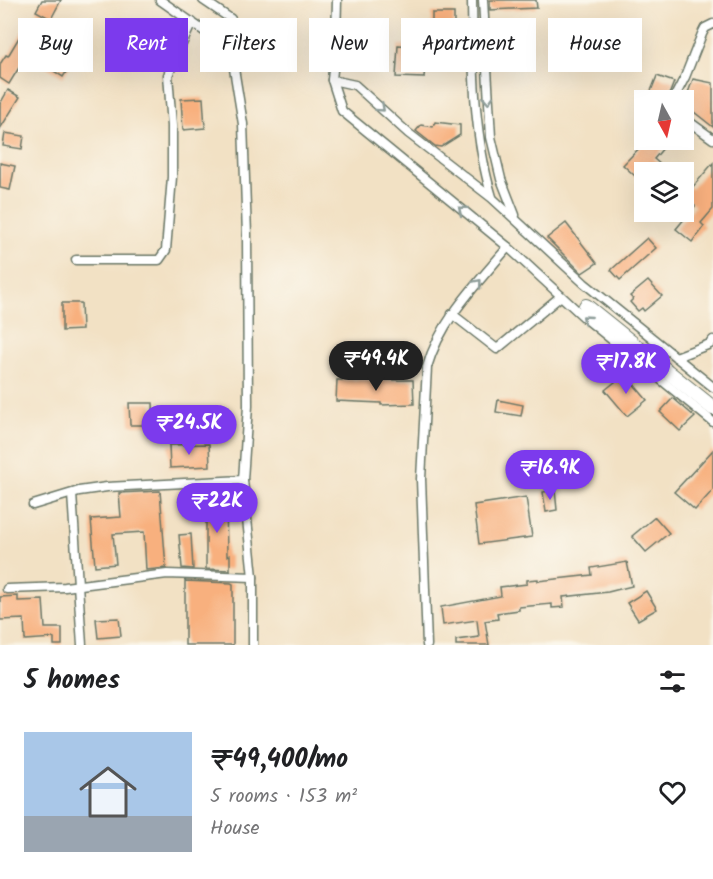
<!DOCTYPE html>
<meta charset="utf-8">
<style>
body{margin:0;font-family:Kalam,sans-serif;background:#f2f2f2;color:#202124;height:100vh;display:flex;flex-direction:column;font-size:22px;white-space:nowrap}
*{box-sizing:border-box;margin:0}
p{font-size:20px;color:#757577}
.icon{flex:none;width:33px;height:33px;fill:none;stroke:currentColor;stroke-width:2;stroke-linecap:round;stroke-linejoin:round}
.map{position:relative;height:645px;overflow:hidden}
.sheet{display:flex;flex-direction:column;background:#fff;flex:1}
.sheet>*{flex:none}
.hud{position:absolute;left:18px;top:18px;width:678px;height:54px;display:flex;gap:12px}
.needle{width:39px;rotate:172deg}
.tools{position:absolute;left:634px;top:90px;display:grid;gap:12px}
.tools a{display:grid;place-items:center;width:60px;height:60px;border-radius:0px;background:#fff;box-shadow:0 6px 24px #0002;font-size:30px}
.price{position:absolute;translate:-50% -51px;padding:0 14px;border-radius:21px;background:#7c3aed;color:#fff;font-size:20px;line-height:39px;filter:drop-shadow(0 2px 3px #0008)}
.price::after{content:'';position:absolute;left:50%;top:36px;width:18px;height:14px;margin-left:-9px;background:inherit;clip-path:polygon(0 0,100% 0,50% 100%)}
.price.current{background:#222;color:#fff}
ul{padding:0;list-style:none}
li{display:flex;align-items:center;gap:18px;height:150px;padding:0 24px}
li span{display:grid;place-items:center;flex:none;width:168px;height:120px;border-radius:0px;color:#555}
li>.icon{margin-inline-start:auto}
span .icon{width:72px;height:72px;fill:#fffc;stroke-width:1}
li b{font-size:26px}
h2{display:flex;justify-content:space-between;align-items:center;height:72px;padding:0 24px;font-size:26px}
.chip{padding:0 21px;border-radius:0px;background:#fff;box-shadow:0 6px 24px #0002;font-size:21px;line-height:54px}
.chip.current{background:#7c3aed;color:#fff}
.map>svg:first-child{display:block}
.building{fill:#f8b07e}
.lines{fill:none;stroke-linecap:round;stroke-linejoin:round}
.minor-casing{stroke:#697666;stroke-width:11}
.primary-casing{stroke:#697666;stroke-width:16}
.minor{stroke:#fff;stroke-width:8}
.primary{stroke:#fff;stroke-width:14}
.oneway{stroke:#8f9e9a}
</style>
<div class="map">
<svg width="713" height="645" viewBox="0 0 713 645">
<rect width="100%" height="100%" fill="#fbf7ec"/>
<filter id="ink" filterUnits="userSpaceOnUse"><feTurbulence type="fractalNoise" baseFrequency=".0167" numOctaves="2"/><feDisplacementMap in="SourceGraphic" scale="12" xChannelSelector="R" yChannelSelector="G"/><feConvolveMatrix kernelMatrix="1 2 1 2 8 2 1 2 1" color-interpolation-filters="sRGB"/></filter>
<filter id="wash" filterUnits="userSpaceOnUse"><feTurbulence type="fractalNoise" baseFrequency=".008" numOctaves="4" result="noise"/><feDisplacementMap in="SourceGraphic" scale="24" xChannelSelector="R" yChannelSelector="G"/><feGaussianBlur stdDeviation="1.35" result="paint"/><feColorMatrix in="noise" values="0 0 0 0 0 0 0 0 0 0 0 0 0 0 0 0 0 1.4 0 .05"/><feComposite in="paint" operator="in"/></filter>
<g filter="url(#wash)">
<rect width="100%" height="100%" fill="#f2e1c4"/>
<g id="blocks">
<g class="building">
<path d="M42,0H61L51,19L36,11Z"/>
<path d="M490,0H536L537,8L490,10Z"/>
<rect x="432" y="13" width="22" height="15"/>
<path d="M27,24L41,32L9,84L0,78V64L6,55L8,56Z"/>
<path d="M69,26L88,38L63,77L43,64Z"/>
<path d="M398,45L426,47L424,78L396,77Z"/>
<path d="M657,76L674,82L667,100H660L649,96Z"/>
<path d="M693,79L713,83V127L684,104Z"/>
<path d="M8,90L20,97L0,129V104Z"/>
<path d="M203,98L205,128L183,130L181,99Z"/>
<path d="M435,122L460,125V135L441,147L435,146L416,131L421,125L433,127Z"/>
<path d="M5,133L24,136L22,149L3,146Z"/>
<path d="M647,140H670L654,159L669,172H638L635,176L623,165Z"/>
<path d="M0,163L15,166L10,190L0,188Z"/>
<path d="M713,163V209L701,223L704,226L692,242L676,229L695,206L684,196V183L691,189Z"/>
<path d="M566,223L597,263L582,273L547,238Z"/>
<path d="M647,238L656,248L620,280L611,270Z"/>
<path d="M648,281L662,296L644,311L642,308L638,311L630,302L633,299L630,296Z"/>
<path d="M62,303H81L82,330L62,331Z"/>
<path d="M625,374L647,400L627,416L605,390Z"/>
<path d="M337,380H413L414,404L381,405V403L336,401Z"/>
<path d="M673,398L695,417L680,431L660,412Z"/>
<path d="M498,400L523,405L521,416L496,412Z"/>
<path d="M129,403H153L154,425H130Z"/>
<path d="M209,444L210,466L170,468L169,445Z"/>
<path d="M713,450V490L695,510L674,492Z"/>
<path d="M555,490L557,510L546,512L543,492Z"/>
<path d="M160,491L166,568L146,570L144,532L113,534L116,564L95,566L91,519L121,517L119,493Z"/>
<path d="M206,497H226L227,556L230,555V570L206,569Z"/>
<path d="M526,497L532,537L479,544L474,505Z"/>
<path d="M655,517L669,533L646,552L632,536Z"/>
<path d="M191,534L193,569L182,568L179,535Z"/>
<path d="M627,562L632,586L608,592L563,597L564,607L552,608V604L519,607V610L497,613L498,619L485,621L489,645H456V640L479,637L477,620L443,625L441,607L501,596L500,587L527,584V580L538,579V581L592,575L591,568Z"/>
<path d="M185,581L231,583L233,584V645H185Z"/>
<path d="M646,591L657,609L638,620L627,603Z"/>
<path d="M18,596V601L43,600L45,628H62V645H54V638L25,640L24,619L0,620V597Z"/>
<path d="M119,618L121,636L98,638L96,619Z"/>
</g>
</g>
</g>
<g filter="url(#ink)">
<use href="#blocks" fill-opacity="0" stroke="#697666" stroke-width="1.5"/>
<g class="lines">
<defs>
<g id="minor">
<path d="M160,0L231,50"/>
<path d="M203,0L231,19V50L243,124L247,235L248,406L243,480L253,577V645"/>
<path d="M337,0L336,40L332,80L342,111L508,247L585,318L713,422"/>
<path d="M472,0C473,65 473,134 492,197"/>
<path d="M483,0L491,137L501,179L515,215"/>
<path d="M332,80L355,85L408,133L492,198L584,283L713,387"/>
<path d="M673,100L685,77L702,34L705,28L713,24"/>
<path d="M684,118L713,139"/>
<path d="M76,260H159L166,250L172,177V126L168,75L192,22"/>
<path d="M452,314L497,349L561,296"/>
<path d="M676,357L710,344L713,340"/>
<path d="M72,494L82,645"/>
<path d="M33,505L79,491L107,487L243,480"/>
<path d="M7,589L65,587L167,574L253,577"/>
<path d="M427,645L421,479L427,367C441,319 477,284 508,247"/>
</g>
<path id="primary" d="M586,306L713,408"/>
</defs>
<use href="#minor" class="minor-casing"/>
<use href="#primary" class="primary-casing"/>
<use href="#minor" class="minor"/>
<use href="#primary" class="primary"/>
</g>
<defs><path id="oneway-chevron" d="M-2-3.5L2.5 0L-2 3.5" fill="none" stroke-width="1.6" stroke-linecap="round" stroke-linejoin="round" transform="scale(1.5)"/></defs>
<g class="oneway">
<use href="#oneway-chevron" transform="translate(488 100) rotate(86)"/>
<use href="#oneway-chevron" transform="translate(381 108) rotate(42)"/>
<use href="#oneway-chevron" transform="translate(462 210) rotate(-141)"/>
<use href="#oneway-chevron" transform="translate(478 283) rotate(-50)"/>
<use href="#oneway-chevron" transform="translate(586 319) rotate(-139)"/>
</g>
</g>
</svg>
<div class="tools">
<a><svg class="needle" viewBox="-14 -14 28 28"><path d="M0-13l5 13h-10z" fill="#e53935"/><path d="M0 13l5-13h-10z" fill="#757577"/></svg></a>
<a><svg class="icon" aria-label="layers" viewBox="0 0 24 24"><path d="M12 4l9 5-9 5-9-5zM3 14l9 5 9-5"/></svg></a>
</div>
<b class="price current" style="left:376px;top:392px">₹49.4K</b>
<b class="price" style="left:626px;top:395px">₹17.8K</b>
<b class="price" style="left:189px;top:456px">₹24.5K</b>
<b class="price" style="left:550px;top:501px">₹16.9K</b>
<b class="price" style="left:217px;top:534px">₹22K</b>
<div class="hud">
<a class="chip">Buy</a>
<a class="chip current">Rent</a>
<a class="chip">Filters</a>
<a class="chip">New</a>
<a class="chip">Apartment</a>
<a class="chip">House</a>
</div>
</div>
<section class="sheet">
<h2>5 homes<svg class="icon" aria-label="filters" viewBox="0 0 24 24"><path d="M4 7h16M4 17h16"/><circle cx="9" cy="7" r="2"/><circle cx="15" cy="17" r="2"/></svg></h2>
<ul>
<li><span style="background:linear-gradient(#a9c7e8 70%,#9aa5b1 0)"><svg class="icon" aria-label="home" viewBox="0 0 24 24"><path d="M3 11l9-7 9 7M6 9v11h12V9"/></svg></span><div><b>₹49,400/mo</b><p>5 rooms · 153 m²</p><p>House</p></div><svg class="icon" aria-label="heart" viewBox="0 0 24 24"><path d="M12 20l-8-8c-3-5 5-10 8-4 3-6 11-1 8 4z"/></svg></li>
</ul>
</section>
